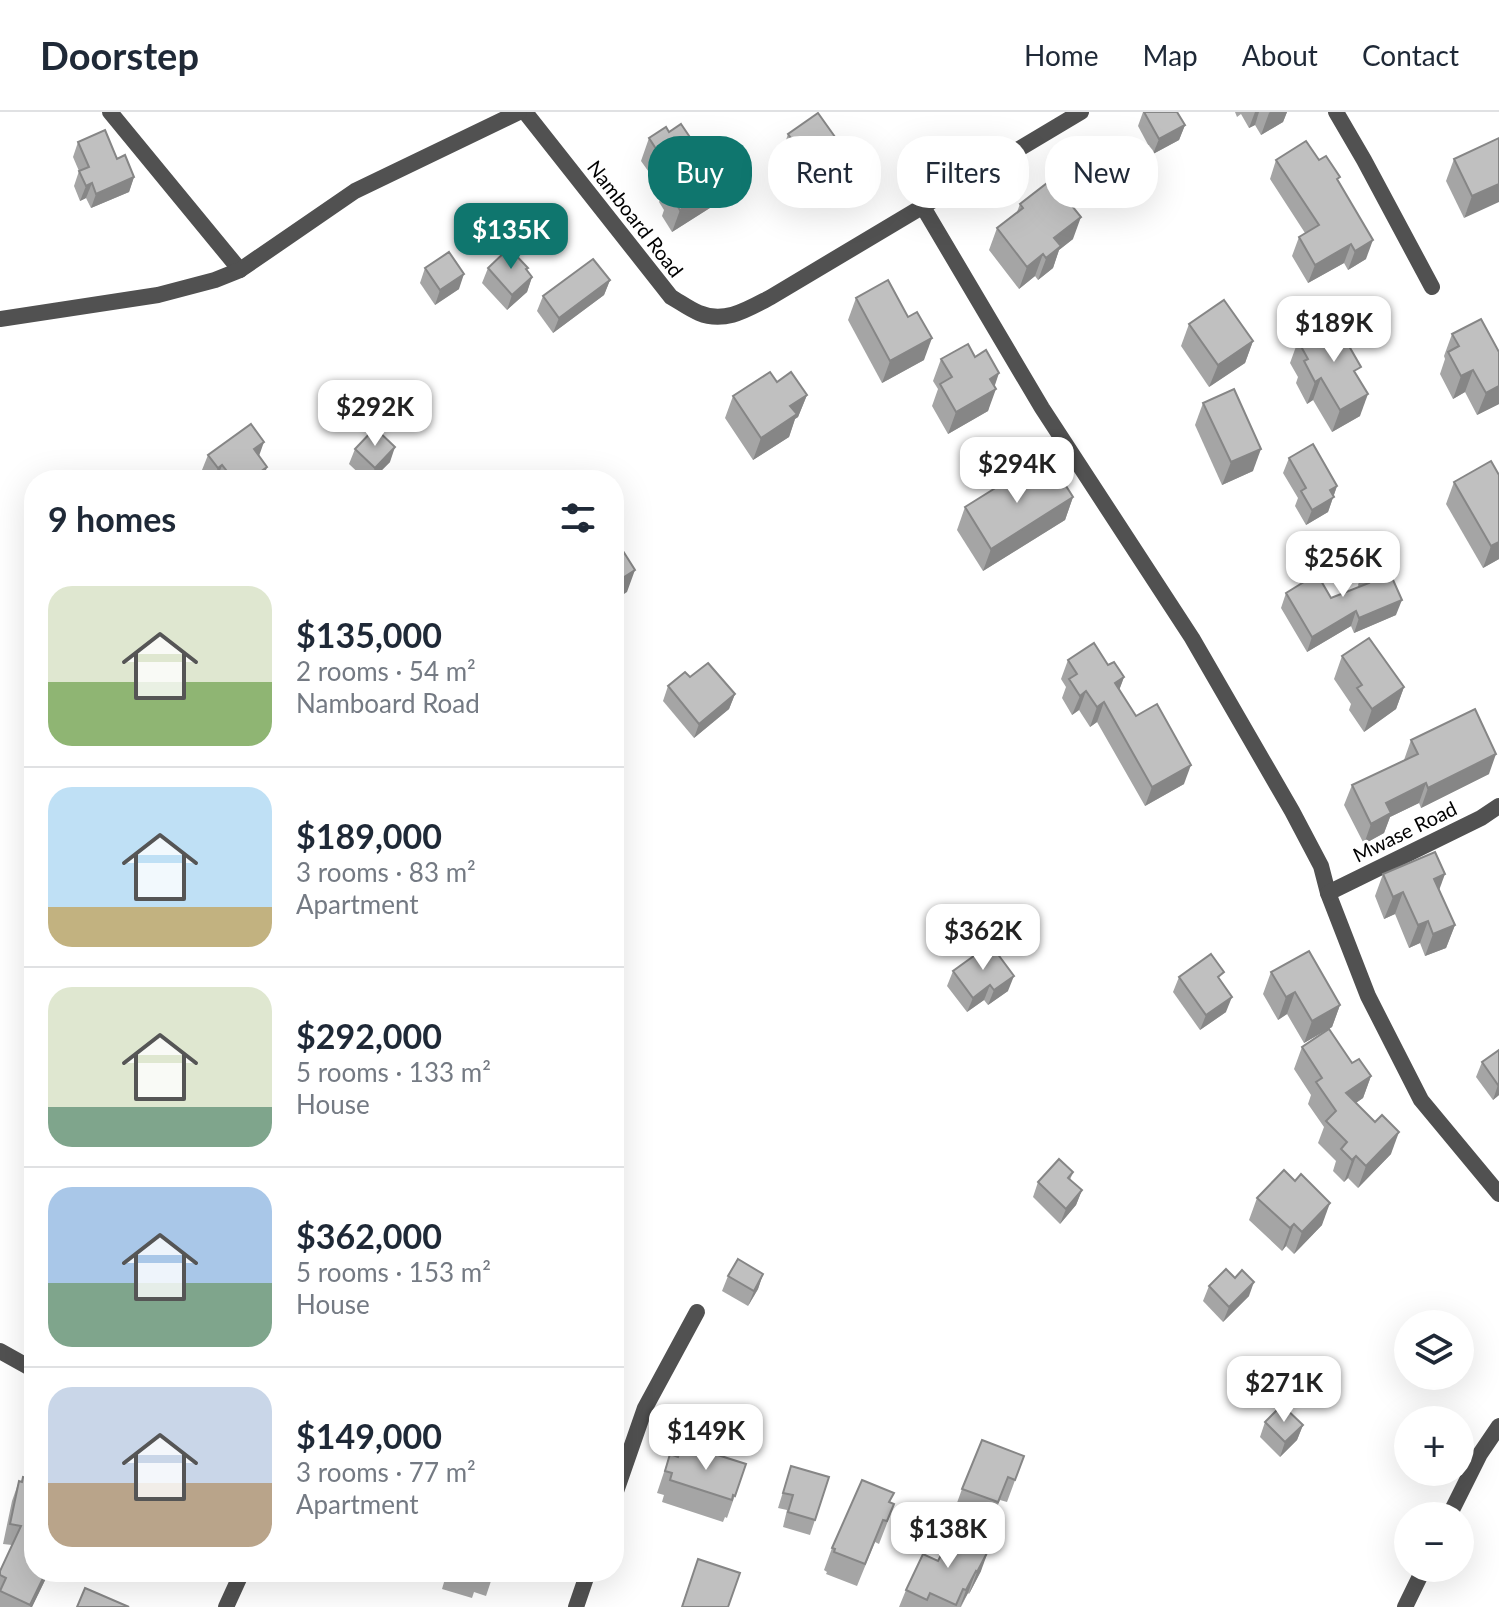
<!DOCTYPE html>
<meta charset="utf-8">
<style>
body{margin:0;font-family:Lato,sans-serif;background:#f2f2f3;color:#1f2937;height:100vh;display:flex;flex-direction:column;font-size:30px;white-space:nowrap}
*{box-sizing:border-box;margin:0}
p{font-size:26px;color:#747a83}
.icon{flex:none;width:44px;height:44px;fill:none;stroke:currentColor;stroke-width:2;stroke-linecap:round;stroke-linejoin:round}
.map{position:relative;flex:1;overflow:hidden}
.side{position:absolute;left:24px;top:358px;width:600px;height:1112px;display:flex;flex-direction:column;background:#fff;border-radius:32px;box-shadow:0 8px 32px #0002}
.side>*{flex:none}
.hud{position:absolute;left:648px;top:24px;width:730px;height:72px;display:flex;gap:16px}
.controls{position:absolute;left:1394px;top:1198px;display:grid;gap:16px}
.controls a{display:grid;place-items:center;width:80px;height:80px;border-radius:50%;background:#fff;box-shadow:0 8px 32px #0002;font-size:40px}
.price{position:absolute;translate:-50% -68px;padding:0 18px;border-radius:16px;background:#fff;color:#222;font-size:26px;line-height:52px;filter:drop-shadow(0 2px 4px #0008)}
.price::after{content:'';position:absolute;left:50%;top:48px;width:24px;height:18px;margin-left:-12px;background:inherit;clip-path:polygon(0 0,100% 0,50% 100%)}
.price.current{background:#0f766e;color:#fff}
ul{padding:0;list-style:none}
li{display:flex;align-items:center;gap:24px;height:200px;padding:0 24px}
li+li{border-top:2px solid #e0e1e3}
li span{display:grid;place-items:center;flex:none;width:224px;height:160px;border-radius:24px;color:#555}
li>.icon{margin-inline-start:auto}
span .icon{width:96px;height:96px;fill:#fffc;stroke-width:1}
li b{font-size:34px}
h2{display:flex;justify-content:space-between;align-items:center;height:96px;padding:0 24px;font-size:34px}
.chip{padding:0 28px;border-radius:32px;background:#fff;box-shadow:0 8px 32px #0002;font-size:28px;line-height:72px}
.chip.current{background:#0f766e;color:#fff}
header{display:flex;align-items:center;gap:48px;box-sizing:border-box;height:112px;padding:0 40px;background:#fff;border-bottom:2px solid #e0e1e3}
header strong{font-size:38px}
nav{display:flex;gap:44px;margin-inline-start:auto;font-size:28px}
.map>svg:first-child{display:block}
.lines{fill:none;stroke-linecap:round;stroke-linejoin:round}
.street{stroke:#515151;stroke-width:16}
.wall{fill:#a5a5a5}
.shaded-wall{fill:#868686}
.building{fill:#c0c0c0;stroke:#868686;stroke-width:2}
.labels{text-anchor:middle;stroke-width:6;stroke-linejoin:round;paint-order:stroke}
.street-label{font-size:20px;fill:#000;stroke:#fff}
</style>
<header>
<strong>Doorstep</strong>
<nav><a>Home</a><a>Map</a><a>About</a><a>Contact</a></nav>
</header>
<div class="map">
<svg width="1499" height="1495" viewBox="0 0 1499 1495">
<rect width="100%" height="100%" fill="#fff"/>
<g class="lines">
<g class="street">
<path d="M110,0L240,158"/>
<path d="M525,0L671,185C680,190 689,197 699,201C725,212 748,197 771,185L1081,0"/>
<path d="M1336,0L1364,48L1432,175"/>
<path d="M923,95L1042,296L1192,526L1292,699L1321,754L1328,781L1368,884L1421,988L1499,1082"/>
<path d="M0,207L158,183L215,168L240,158L355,79L519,0"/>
<path d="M1328,781L1481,706L1499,694"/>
<path d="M0,1239L34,1258"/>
<path d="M614,1385L645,1296L697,1200"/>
<path d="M1449,1404L1480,1342L1499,1314"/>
<path d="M226,1495L242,1460"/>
<path d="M576,1495L588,1460"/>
<path d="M1405,1495L1424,1456"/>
</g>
</g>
<g class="wall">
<path d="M1143,0H1177L1185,13L1179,28L1153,42L1138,14Z"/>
<path d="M1235,0H1287L1283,10L1261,23L1255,13L1249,16L1241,2L1237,5Z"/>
<path d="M669,20L721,71L713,94L672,120L662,104L664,98L659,90L661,85L649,67L651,63L641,49L649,26Z"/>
<path d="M788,22L839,54L810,75L783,37Z"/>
<path d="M1499,26L1464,106L1446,69L1454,47Z"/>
<path d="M78,30L117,47L134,65L129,80L91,96L86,86L80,89L74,74L79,59L73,45Z"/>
<path d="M1276,48H1319L1339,70L1366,147L1348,158L1344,151L1308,171L1292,144L1299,125L1305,121L1270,67Z"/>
<path d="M1020,92L1073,127L1059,138L1053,156L1038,168L1035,164L1019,177L989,138L997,116L1017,100Z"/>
<path d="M425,156L459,177L435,193L420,171Z"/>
<path d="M488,156H528L527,158L532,165L527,180L507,198L482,171Z"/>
<path d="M610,168L604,183L553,221L537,199L543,184Z"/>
<path d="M856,186L924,248L882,271L848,208Z"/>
<path d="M1189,212L1253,229L1245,251L1209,275L1181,234Z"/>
<path d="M1452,222L1499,292L1477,303L1465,280L1453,287L1440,262L1445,247L1444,244Z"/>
<path d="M1298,229L1358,264L1360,304L1332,320L1313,288L1307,292L1296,271L1298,265L1290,251Z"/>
<path d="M941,247L994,275L988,299L948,322L932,294L938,277L933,269Z"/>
<path d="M777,270L807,283L798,305L795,307L789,325L753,348L725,306L733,284Z"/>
<path d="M1203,291L1253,359L1222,373L1195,313Z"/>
<path d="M355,337L390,350L372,368H366L349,352Z"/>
<path d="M208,343L259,344L263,368H210L202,358Z"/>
<path d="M1289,346L1337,374L1328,400L1306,413L1295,394L1298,386L1283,361Z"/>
<path d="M1454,370L1499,447L1483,456L1446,392Z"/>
<path d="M1028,371L1073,385L1065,408L983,459L957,418L965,395Z"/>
<path d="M1363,458L1396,503L1354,521L1351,514L1307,540L1281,496L1286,481L1331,486L1359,475L1358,473Z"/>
<path d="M1342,544L1404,575L1396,597L1364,620L1349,598L1351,592L1334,567Z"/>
<path d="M1068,548L1108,553L1124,565L1119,578L1136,604L1184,672L1145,694L1097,610L1090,615L1079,598L1072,603L1062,586L1066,575L1061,567Z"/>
<path d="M690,565L735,582L729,597L694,626L663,589L668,574Z"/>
<path d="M1411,628L1489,662L1421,696L1419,691L1390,705L1384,721L1364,732L1344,693L1352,673L1404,648Z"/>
<path d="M1383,762L1439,778L1455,813L1446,836L1425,844L1420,831L1409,836L1395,802L1384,807L1375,784Z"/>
<path d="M953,859L1008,879L988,893L984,888L967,900L947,874Z"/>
<path d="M1271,860L1340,893L1332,915L1329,917L1352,951L1371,964L1363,986L1356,991L1391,1042L1358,1076L1348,1066L1344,1070L1333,1059L1336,1049L1318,1031L1324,1015L1308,992L1311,983L1294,957L1302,935L1328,917L1304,931L1287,902L1278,908L1263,882Z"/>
<path d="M1179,865L1221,869L1226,900L1200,918L1173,880Z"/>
<path d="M1499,938V983L1493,988L1476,965L1482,950Z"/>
<path d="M1073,1060L1070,1068L1082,1078L1076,1093L1060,1112L1033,1085L1038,1070Z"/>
<path d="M1257,1086L1322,1113L1294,1142L1286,1134L1282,1139L1249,1108Z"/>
<path d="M763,1162L758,1177L748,1194L722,1179L728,1164Z"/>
<path d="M1209,1174L1249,1184L1223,1210L1203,1189Z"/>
<path d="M1265,1310L1303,1313L1297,1328L1280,1345L1260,1325Z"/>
<path d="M670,1342L678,1345L746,1352L727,1406L725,1405L723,1410L662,1390L664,1383L657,1381Z"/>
<path d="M1024,1344L1007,1390L1000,1388L990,1412L954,1399L962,1377Z"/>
<path d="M791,1354L815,1408L810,1423L783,1415L787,1398L778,1396Z"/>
<path d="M23,1365L49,1460L32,1495H0V1459L12,1433L3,1432L12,1389L19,1369L21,1370Z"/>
<path d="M890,1390L894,1392L886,1414L879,1432L875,1430L857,1474L826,1462L827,1460L824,1458L832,1436Z"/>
<path d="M938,1449L981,1459L969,1482L968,1481L961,1495H899L906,1478Z"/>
<path d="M162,1460H186L184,1465Z"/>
<path d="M447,1460H494L486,1484L474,1480L472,1486L442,1477Z"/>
</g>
<g class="shaded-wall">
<path d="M1255,0H1259L1255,13L1249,16Z"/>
<path d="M1270,0H1287L1283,10L1261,23L1269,1Z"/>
<path d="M1185,13L1179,28L1153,42L1159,27Z"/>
<path d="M845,39L839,54L810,75L816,60Z"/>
<path d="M134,65L129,80L91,96L96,82Z"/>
<path d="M92,71L86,86L80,89L86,74Z"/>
<path d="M721,71L713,94L672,120L680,98Z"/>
<path d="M1499,72V90L1464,106L1472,84Z"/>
<path d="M1081,105L1073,127L1059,138L1053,156L1038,168L1054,126Z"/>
<path d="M1373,128L1366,147L1348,158L1355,139Z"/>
<path d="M1351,132L1344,151L1308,171L1315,153Z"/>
<path d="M1043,142L1035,164L1019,177L1027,155Z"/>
<path d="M464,162L459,177L435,193L440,178Z"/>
<path d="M532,165L527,180L507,198L512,183Z"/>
<path d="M610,168L604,183L553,221L559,206Z"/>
<path d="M932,226L924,248L882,271L890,249Z"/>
<path d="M1253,229L1245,251L1209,275L1218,253Z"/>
<path d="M1473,258L1465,280L1453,287L1461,264Z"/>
<path d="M999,261L993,279L996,277L988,299L948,322L956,300L990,267Z"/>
<path d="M1321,266L1313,288L1307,292L1315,270Z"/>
<path d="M1499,274V292L1477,303L1486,281Z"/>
<path d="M1368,282L1360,304L1332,320L1340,298Z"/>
<path d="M807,283L798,305L795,307L789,325L753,348L761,326L790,294Z"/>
<path d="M264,330L259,344L254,337Z"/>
<path d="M395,335L390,350L372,368H370L375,356Z"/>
<path d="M1261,337L1253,359L1222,373L1231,350Z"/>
<path d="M222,353L217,368H213L218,356Z"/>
<path d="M267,355L263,368H249Z"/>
<path d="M1337,374L1328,400L1306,413L1312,398L1330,378Z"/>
<path d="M1073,385L1065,408L983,459L991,437Z"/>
<path d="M1499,430V447L1483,456L1491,434Z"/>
<path d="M635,458L627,480L621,484L614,500V479L618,469Z"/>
<path d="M1402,488L1396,503L1354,521L1359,506Z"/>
<path d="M1356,499L1351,514L1307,540L1312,525Z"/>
<path d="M1124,565L1117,584L1115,571Z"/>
<path d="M1404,575L1396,597L1364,620L1372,597Z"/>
<path d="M1086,579L1079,598L1072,603L1080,584Z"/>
<path d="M735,582L729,597L694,626L699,612Z"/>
<path d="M1104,590L1097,610L1090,615L1097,595Z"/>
<path d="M1496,642L1489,662L1421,696L1428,676Z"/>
<path d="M1191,653L1184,672L1145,694L1152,675Z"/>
<path d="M1426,671L1419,691L1390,705L1384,721L1364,732L1371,712L1386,691Z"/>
<path d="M1445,762L1437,784L1434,767Z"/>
<path d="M1403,780L1395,802L1384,807L1393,785Z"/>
<path d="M1428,809L1420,831L1409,836L1418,813Z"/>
<path d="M1455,813L1446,836L1425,844L1433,822Z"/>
<path d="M1014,864L1008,879L988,893L994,878Z"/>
<path d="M990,873L984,888L967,900L973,886Z"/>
<path d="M1295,880L1287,902L1278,908L1286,885Z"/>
<path d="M1232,885L1226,900L1200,918L1206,903Z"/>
<path d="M1340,893L1332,915L1304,931L1312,909Z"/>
<path d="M1371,964L1363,986L1338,1003L1346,981Z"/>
<path d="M1499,972V983L1493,988L1498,973Z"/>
<path d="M1399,1020L1391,1042L1358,1076L1366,1054Z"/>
<path d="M1356,1044L1348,1066L1344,1070L1352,1048Z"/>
<path d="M1082,1078L1076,1093L1060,1112L1066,1097Z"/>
<path d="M1330,1091L1322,1113L1294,1142L1302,1120Z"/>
<path d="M1294,1112L1286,1134L1282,1139L1290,1116Z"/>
<path d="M763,1162L758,1177L748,1194L754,1179Z"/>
<path d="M1254,1170L1249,1184L1223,1210L1229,1195Z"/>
<path d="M1303,1313L1297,1328L1280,1345L1285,1330Z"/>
<path d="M989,1437L981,1459L969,1482L977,1460Z"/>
<path d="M976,1459L968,1481L960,1495L966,1478Z"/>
<path d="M46,1460H49L32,1495H30Z"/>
</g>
<g class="building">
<path d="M1144,0H1177L1185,13L1159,27Z"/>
<path d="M818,1L845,39L816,60L788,22Z"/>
<path d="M681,12L721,71L680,98L670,82L675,79L667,68L671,65L657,45L660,43L649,26L666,15L669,20Z"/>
<path d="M105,18L117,47L125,43L134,65L96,82L92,71L86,74L79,59L89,55L78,30Z"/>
<path d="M1499,26V72L1472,84L1454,47Z"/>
<path d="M1306,29L1319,48L1326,44L1340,65L1337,67L1373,128L1355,139L1351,132L1315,153L1299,125L1319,113L1276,48Z"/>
<path d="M1051,68L1081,105L1054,126L1061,134L1046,146L1043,142L1027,155L997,116L1023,96L1020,92Z"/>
<path d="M509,136L528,156L526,157L532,165L512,183L488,156Z"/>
<path d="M449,140L464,162L440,178L425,156Z"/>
<path d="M593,147L610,168L559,206L543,184Z"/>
<path d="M888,168L908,205L917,200L932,226L890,249L856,186Z"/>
<path d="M1224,188L1253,229L1218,253L1189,212Z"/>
<path d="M1481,207L1499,240V274L1486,281L1473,258L1461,264L1448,240L1459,234L1452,222Z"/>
<path d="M1334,208L1361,255L1354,259L1368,282L1340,298L1321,266L1315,270L1304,249L1308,247L1298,229Z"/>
<path d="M968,232L975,245L986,238L999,261L990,267L996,277L956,300L940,272L952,265L941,247Z"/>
<path d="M770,260L777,270L791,260L807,283L790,294L797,302L761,326L733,284Z"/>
<path d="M1234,277L1261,337L1231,350L1203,291Z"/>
<path d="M251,312L264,330L254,337L267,355L249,368H234L222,353L218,356L208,343Z"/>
<path d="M375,316L395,335L375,356L355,337Z"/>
<path d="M1313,332L1337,374L1330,378L1334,385L1312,398L1301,379L1306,376L1289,346Z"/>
<path d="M1491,349L1499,363V430L1491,434L1454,370Z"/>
<path d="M1054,355L1073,385L991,437L965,395L1021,360L1028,371Z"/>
<path d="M623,439L635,458L618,469L623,477L614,483V444Z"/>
<path d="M1385,450L1402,488L1359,506L1356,499L1312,525L1286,481L1317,462L1331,486L1369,471L1363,458Z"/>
<path d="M1369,526L1404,575L1372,597L1357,576L1362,573L1342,544Z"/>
<path d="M1094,531L1108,553L1114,550L1124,565L1115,571L1136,604L1157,592L1191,653L1152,675L1104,590L1097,595L1086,579L1080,584L1069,567L1077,562L1068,548Z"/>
<path d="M708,551L735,582L699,612L668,574L685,560L690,565Z"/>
<path d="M1475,597L1496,642L1428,676L1426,671L1386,691L1391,701L1371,712L1352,673L1418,642L1411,628Z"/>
<path d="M1435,740L1445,762L1434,767L1455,813L1433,822L1428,809L1418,813L1403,780L1393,785L1383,762Z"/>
<path d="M991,833L1014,864L994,878L990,873L973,886L953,859L982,838L983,839Z"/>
<path d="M1309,839L1340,893L1312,909L1295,880L1286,885L1271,860Z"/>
<path d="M1211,842L1224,860L1218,865L1232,885L1206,903L1179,865Z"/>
<path d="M1329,917L1352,951L1359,947L1371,964L1346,981L1375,1010L1382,1003L1399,1020L1366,1054L1356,1044L1352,1048L1341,1037L1347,1030L1326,1009L1336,999L1316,970L1322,966L1302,935Z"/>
<path d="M1499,938V972L1498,973L1482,950Z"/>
<path d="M1059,1047L1073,1060L1068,1066L1082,1078L1066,1097L1038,1070Z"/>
<path d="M1284,1058L1295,1069L1301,1062L1330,1091L1302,1120L1294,1112L1290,1116L1257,1086Z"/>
<path d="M738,1147L763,1162L754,1179L728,1164Z"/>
<path d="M1226,1157L1235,1166L1242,1158L1254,1170L1229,1195L1209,1174Z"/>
<path d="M1282,1293L1303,1313L1285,1330L1265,1310Z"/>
<path d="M982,1328L1024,1344L1015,1368L1008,1365L998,1390L962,1377Z"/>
<path d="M683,1332L746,1352L735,1384L733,1383L732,1388L670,1368L672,1361L665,1359L670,1342L678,1345Z"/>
<path d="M791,1354L829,1365L815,1408L788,1400L793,1383L783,1381Z"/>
<path d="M23,1365L34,1367V1460H46L30,1493L0,1479L6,1466L0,1463V1459L21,1414L10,1412L19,1369L22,1370Z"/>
<path d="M862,1368L894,1381L889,1390L894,1392L887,1409L883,1408L865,1452L834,1440L835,1437L832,1436Z"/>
<path d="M953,1420L989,1437L977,1460L976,1459L966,1478L963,1477L956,1493L930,1481L927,1488L906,1478L923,1442L938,1449Z"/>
<path d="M698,1447L740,1461L728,1495H682Z"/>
<path d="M469,1460H481L480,1463Z"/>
<path d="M85,1476L129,1495H77Z"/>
</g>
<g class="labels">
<g class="street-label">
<text transform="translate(635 107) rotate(52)" y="7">Namboard Road</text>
<text transform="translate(1405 720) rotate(-26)" y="7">Mwase Road</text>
</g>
</g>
</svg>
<div class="controls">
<a><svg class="icon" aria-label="layers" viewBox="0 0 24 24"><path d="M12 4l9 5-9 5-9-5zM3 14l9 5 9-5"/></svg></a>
<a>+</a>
<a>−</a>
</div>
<b class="price current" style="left:511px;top:159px">$135K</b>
<b class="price" style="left:1334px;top:252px">$189K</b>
<b class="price" style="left:375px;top:336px">$292K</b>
<b class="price" style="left:1017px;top:393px">$294K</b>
<b class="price" style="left:1343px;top:487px">$256K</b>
<b class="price" style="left:983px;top:860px">$362K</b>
<b class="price" style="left:1284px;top:1312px">$271K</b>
<b class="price" style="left:706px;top:1360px">$149K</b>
<b class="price" style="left:948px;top:1458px">$138K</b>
<div class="hud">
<a class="chip current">Buy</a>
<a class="chip">Rent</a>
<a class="chip">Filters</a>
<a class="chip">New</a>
</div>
<section class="side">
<h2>9 homes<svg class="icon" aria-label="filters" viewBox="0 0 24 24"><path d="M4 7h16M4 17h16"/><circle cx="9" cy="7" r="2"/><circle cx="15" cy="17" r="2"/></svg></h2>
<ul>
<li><span style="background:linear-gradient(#dfe7d0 60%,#8fb573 0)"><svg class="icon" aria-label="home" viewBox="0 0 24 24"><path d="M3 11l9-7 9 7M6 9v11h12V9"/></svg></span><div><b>$135,000</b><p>2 rooms · 54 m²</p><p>Namboard Road</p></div></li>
<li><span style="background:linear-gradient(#bfe0f5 75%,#c2b280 0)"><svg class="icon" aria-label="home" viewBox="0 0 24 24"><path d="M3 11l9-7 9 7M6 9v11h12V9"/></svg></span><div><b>$189,000</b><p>3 rooms · 83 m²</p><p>Apartment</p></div></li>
<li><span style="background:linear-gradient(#dfe7d0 75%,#7fa58c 0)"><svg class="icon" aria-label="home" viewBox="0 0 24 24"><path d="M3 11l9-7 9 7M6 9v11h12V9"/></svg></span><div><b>$292,000</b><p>5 rooms · 133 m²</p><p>House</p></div></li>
<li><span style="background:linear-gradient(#a9c7e8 60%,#7fa58c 0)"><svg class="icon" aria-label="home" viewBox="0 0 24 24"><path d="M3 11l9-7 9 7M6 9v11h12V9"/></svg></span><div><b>$362,000</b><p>5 rooms · 153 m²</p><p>House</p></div></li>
<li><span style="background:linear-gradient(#c9d6e8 60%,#b9a48a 0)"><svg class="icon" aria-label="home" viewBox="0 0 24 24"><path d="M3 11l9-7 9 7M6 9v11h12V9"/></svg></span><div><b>$149,000</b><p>3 rooms · 77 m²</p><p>Apartment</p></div></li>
</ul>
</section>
</div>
